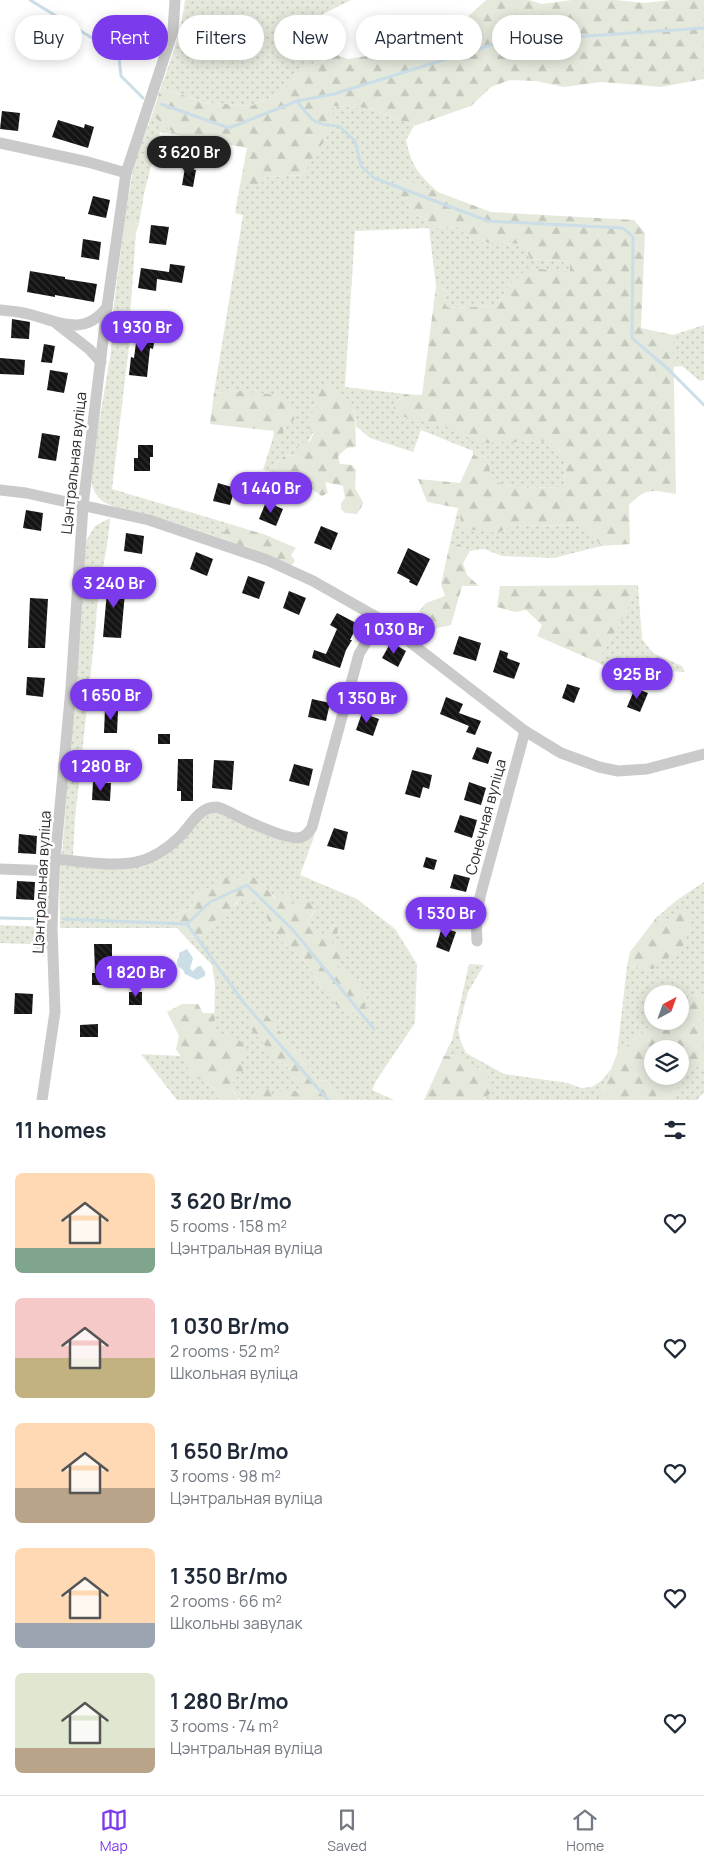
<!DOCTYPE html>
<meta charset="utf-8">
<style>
body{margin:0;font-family:Manrope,sans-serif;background:#f6f6f7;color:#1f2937;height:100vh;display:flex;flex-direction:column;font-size:19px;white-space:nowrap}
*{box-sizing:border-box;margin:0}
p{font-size:16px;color:#747a83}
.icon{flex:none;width:28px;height:28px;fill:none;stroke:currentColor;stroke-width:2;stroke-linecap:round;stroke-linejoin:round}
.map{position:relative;height:1100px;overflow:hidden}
.sheet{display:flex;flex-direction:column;background:#fff;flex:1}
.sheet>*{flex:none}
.banner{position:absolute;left:15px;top:15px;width:675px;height:45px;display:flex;gap:10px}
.needle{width:32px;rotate:41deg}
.tools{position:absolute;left:644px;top:985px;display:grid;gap:10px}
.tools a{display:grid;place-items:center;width:45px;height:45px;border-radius:50%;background:#fff;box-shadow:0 2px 12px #0003;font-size:25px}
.price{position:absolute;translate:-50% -42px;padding:0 11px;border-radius:18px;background:#7c3aed;color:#fff;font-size:16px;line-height:32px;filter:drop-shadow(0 1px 2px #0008)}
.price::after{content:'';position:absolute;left:50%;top:30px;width:15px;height:11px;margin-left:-8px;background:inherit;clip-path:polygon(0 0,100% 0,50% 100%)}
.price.on{background:#222;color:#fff}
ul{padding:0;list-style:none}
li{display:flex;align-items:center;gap:15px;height:125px;padding:0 15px}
li span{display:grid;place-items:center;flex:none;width:140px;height:100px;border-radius:8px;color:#555}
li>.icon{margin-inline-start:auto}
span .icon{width:60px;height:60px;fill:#fffc;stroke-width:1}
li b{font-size:21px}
h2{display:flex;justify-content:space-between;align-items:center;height:60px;padding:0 15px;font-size:21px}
.tag{padding:0 18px;border-radius:22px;background:#fff;box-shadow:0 2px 12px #0003;font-size:18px;line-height:45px}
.tag.on{background:#7c3aed;color:#fff}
.tabs{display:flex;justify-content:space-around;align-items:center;height:70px;border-top:1px solid #e0e1e3;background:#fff;font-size:14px;color:#747a83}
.tabs a{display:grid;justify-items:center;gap:2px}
.tabs .on{color:#7c3aed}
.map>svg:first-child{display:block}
.grass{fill:url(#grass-dots)}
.forest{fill:url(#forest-firs);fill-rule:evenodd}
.water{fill:#cbdee7}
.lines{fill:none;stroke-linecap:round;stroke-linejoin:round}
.stream{stroke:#cbdee7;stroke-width:3}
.building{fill:url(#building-back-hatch)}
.minor{stroke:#cacaca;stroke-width:11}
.labels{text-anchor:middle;stroke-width:5;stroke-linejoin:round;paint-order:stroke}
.street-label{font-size:15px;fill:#2d2d2d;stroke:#fff}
</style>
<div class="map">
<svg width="704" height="1100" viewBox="0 0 704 1100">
<defs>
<pattern id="grass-dots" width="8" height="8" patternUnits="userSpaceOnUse" patternTransform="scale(1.25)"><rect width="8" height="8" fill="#e4e9dc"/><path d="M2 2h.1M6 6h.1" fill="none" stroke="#c4c8bd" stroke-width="1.8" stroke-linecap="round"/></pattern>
<pattern id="forest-firs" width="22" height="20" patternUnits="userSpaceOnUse" patternTransform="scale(1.25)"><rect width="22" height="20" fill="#e4e9dc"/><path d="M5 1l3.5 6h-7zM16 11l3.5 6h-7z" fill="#c4c8bd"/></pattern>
<pattern id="building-back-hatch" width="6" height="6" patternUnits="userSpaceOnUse" patternTransform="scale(1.25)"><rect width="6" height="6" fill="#141414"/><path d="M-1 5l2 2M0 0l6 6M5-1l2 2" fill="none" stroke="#2e2e2e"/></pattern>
</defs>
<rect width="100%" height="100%" fill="#fff"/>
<g class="grass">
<path d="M185,0H351L323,14L315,41L337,55L303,69L283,92L251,106L202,102L161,87C171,59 182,30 185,0Z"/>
<path d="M333,106L368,108L414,126L406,140C412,168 419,174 439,193L403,179L393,191L409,205L412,213L426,219L429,228L457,227L475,242L525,244L530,259L570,262V272L509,285L497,306L447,308L443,301L447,291L436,286L429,228L355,231L345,387L405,394L394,404L481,442L550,441L565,457L564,487L520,488L491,481L487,457L473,455V451L421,430L413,452L370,438L356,426L355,411L318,406C315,431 314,436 297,456L285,455L275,465L277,473L263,470L273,438L277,440L284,429L293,420L241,391L214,393L243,215L235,213L240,185H259L267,177L303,175Z"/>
<path d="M152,115L176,135L160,132L144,194L139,224L131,222L124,223L134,164Z"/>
<path d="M136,233L129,330L130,338L112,489L230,524L224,532L223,539C199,531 174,522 150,515C134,510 111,510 99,498C91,489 91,480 91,469L111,352L113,313L122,241L126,242Z"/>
<path d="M704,325V380L700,381L682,366L673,367V335Z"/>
<path d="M458,508L460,511L498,533L512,525L586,526L601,546L554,558L502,556L484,549L470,551L459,544L449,548Z"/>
<path d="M110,518C108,553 97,587 96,623L75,819L73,855L70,858L62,855L86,541L95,526Z"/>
<path d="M638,585L642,639L653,653L682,666L685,672L607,668L597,662L621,622Z"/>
<path d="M209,811H220L302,842L315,834L300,875L357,899L395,929L417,964L415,1023L376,1081L372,1090L394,1100H340L327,1080L318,1081L268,1016L277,1060L286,1065L305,1091L299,1093L254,1099L255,1100H240L232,1090L233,1077L219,1037L214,1035L215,984L212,965L186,938L206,933L217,918L236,904L241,896L267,910L269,923L282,942L306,962L323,990L365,1007L354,978L335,966L332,942L338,925L332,926L325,938L314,931L307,921L315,911C285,907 281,905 261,882L232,880L214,885L198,894L190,908L178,913L177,928H60L59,875L60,865L64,863L141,864Z"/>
<path d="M704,882V998L692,995L680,1003V994H652V1021H656L617,1054L627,966L653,969L669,920L656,918L677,900Z"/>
<path d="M0,925L49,927L48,944L44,957L31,944L0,943Z"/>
<path d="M469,964L484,965L468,992L458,1030L461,1042L466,1053L504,1074L568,1083L581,1088L592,1087L601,1081L611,1069L599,1100H482L496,1089L456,1055L444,1056L452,1040Z"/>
<path d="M141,1054L181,1056L192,1074L214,1089L219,1100H177Z"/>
<path d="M694,1066L704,1068V1092L697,1100H668Z"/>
</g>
<g class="forest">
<path d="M486,0H529L542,4L572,0H616L644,3L671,0H704V79L661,87L602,82L564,87L536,81L510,80L491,87L471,106L414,126L368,108L333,106V126L303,175L267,177L259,185H240L247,148L176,135L152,115L161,87L202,102L251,106L283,92L303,69L337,55L348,59L386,53L446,37Z"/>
<path d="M403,179L491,212L634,220L645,233L641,328L673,335L676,494C651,490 647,487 629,505L630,544L601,546L586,526L512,525L498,533L461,528L460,511L458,508L427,502L418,479L460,483L473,455L487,457L492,481L520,488L564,487L565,457L550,441L481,443L443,427L394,414V404L405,394L422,395L436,286L447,291L444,301L447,308L497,306L509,285L528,268L570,272V262L530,259L525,244L475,242L457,227L429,228L426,219L412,213L409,205L392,191Z"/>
<path d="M131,222L139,224L136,233L126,242L122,241L124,223Z"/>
<path d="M329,385L355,412L356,447L347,448L338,456L340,464L352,465L356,470L355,488L363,502L361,508L357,514L345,513L341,509V503L345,498L343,486L325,482L328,493L322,496L311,489L301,488L298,477L277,473L275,465L285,455L297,456L298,443L310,441L314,433L308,427V417L318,406L315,392Z"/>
<path d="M241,391L284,396L294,407V420L284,429L281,438L277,440L273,438L274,431L210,424L214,393Z"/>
<path d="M230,524L266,535L296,548L291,555L295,561L291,566L223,539L224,532Z"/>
<path d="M459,544L470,551L463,563L467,575L479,586H462L451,625L433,629L419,611L426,603L445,596L441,584L449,548Z"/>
<path d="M638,585L621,622L597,662L537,636L542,625L526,610L515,612L497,607L500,586Z"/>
<path d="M248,874L261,882L275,898L287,891L292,896V907L304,899L317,907L307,921L314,930L322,932L324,938L332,926L338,925L337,936L332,942L346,953L341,961L335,966L354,978L368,994L365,1007L372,1017L362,1020L355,1013H344L323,990L306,962L282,942L269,923L266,910L241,896C236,904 229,909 226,918H217L206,933L186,938L177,928L178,913L190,908L198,894L214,885L219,875L232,880Z"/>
<path d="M681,909L692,918L683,946L653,969L627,966L630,952L656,918L669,920Z"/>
<path d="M692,995L704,998V1068L694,1066L668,1100H599L617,1054L656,1021H680V1003ZM652,1049H680V1076H652Z"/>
<path d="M182,1004H198L203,1013H215L214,1035L219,1037L229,1034L238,1039L248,1050L245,1059L239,1061L243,1070L239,1077H233L232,1090L239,1100H219L214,1089L192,1074L176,1049L179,1036L167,1012Z"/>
<path d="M257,1010L268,1016L318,1081L327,1080L340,1100H255L253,1094L258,1088L269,1089L273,1097L289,1088L299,1093L304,1091L286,1065L277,1060L252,1030L250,1019Z"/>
<path d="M456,1055L484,1072L496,1089L482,1100H424L444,1056Z"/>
</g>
<path class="water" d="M187,949L193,958L190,969L193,971L198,966H201L205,972V976L197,980L185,974L183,970L178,966L177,960L179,957V953Z"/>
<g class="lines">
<g class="stream">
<path d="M30,0L115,52L119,58L121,76L143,98"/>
<path d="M297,101C312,121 314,125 339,126L355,141L361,166L374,178L488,221L623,228L633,237L632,338L668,369L704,405"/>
<path d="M161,104L229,128L297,101L334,94L501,42L704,28"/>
<path d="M0,918L47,919"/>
<path d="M63,919L187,924L244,1003L328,1100"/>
<path d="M187,924L210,902L247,885L293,930L374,1029"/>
</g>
</g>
<g class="building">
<path d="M2,111L20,113L18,131L0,129Z"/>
<path d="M58,120L84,128L85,124L94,127L88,148L52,137Z"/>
<path d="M185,168L196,170L193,187L182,185Z"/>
<path d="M93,196L110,200L106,218L88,214Z"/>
<path d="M151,225L169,227L166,245L149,243Z"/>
<path d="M83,239L101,242L99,260L81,257Z"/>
<path d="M170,264L185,266L182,283L157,279L156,291L138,288L141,268L169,272Z"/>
<path d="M30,271L65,277V279L97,284L94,302L55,295V297L27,292Z"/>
<path d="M12,319L30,322L29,339L11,338Z"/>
<path d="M138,328L156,331L153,349L150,348L147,377L129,375L131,357L134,358Z"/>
<path d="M44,344L55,346L52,363L41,362Z"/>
<path d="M0,358L25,360L24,375L0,374Z"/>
<path d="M50,370L68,373L64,393L47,390Z"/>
<path d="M42,433L60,436L56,461L38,458Z"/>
<path d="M138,445H153V457H150V471H134V458H138Z"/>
<path d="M218,483L235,488L230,505L213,501Z"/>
<path d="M266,502L283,509L276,526L259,519Z"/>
<path d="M26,510L43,513L41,531L23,528Z"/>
<path d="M321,526L338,533L331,550L314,543Z"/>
<path d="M126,533L144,536L142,554L124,551Z"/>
<path d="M408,548L430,559L417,586L409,582L410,580L397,573Z"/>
<path d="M196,552L213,559L207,576L190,569Z"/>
<path d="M248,576L265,582L259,599L242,593Z"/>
<path d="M108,580L126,581L121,638L103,637Z"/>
<path d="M289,591L306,598L299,615L283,608Z"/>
<path d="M30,598L48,599L45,648H28Z"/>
<path d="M337,613L358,624L350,640H352L346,650L340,668L312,658L314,650L326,654L337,629L330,625Z"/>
<path d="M459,636L481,643L476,661L453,654Z"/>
<path d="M391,642L406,651L398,667L382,658Z"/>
<path d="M500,650L508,653L507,658L520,663L514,679L493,672Z"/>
<path d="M27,677L45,678L43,697L26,695Z"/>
<path d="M567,684L580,688L574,703L562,698Z"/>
<path d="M635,688L648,693L640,712L627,707Z"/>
<path d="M446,697L463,704L459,713L481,721L475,735L466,732L469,726L440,714Z"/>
<path d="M312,699L330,703L326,721L308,717Z"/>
<path d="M105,709L118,710L117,733H104Z"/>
<path d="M362,713L379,719L373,736L356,730Z"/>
<rect x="158" y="734" width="12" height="10"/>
<path d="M477,747L492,752L488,764L472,759Z"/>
<path d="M178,759H193V801H181V791H177Z"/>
<path d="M214,760L234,761L232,790L212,788Z"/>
<path d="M294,764L313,769L309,786L289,781Z"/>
<path d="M412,770L432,775L429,789L423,787L420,798L405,794Z"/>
<path d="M93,782L111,783L110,801L92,800Z"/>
<path d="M469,782L486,788L481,805L464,800Z"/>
<path d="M460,815L477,820L472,838L454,832Z"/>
<path d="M334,828L348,832L344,850L327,846Z"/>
<path d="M19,834L37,836L36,854L18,853Z"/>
<path d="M426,857L437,860L434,870L423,867Z"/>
<path d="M454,874L470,878L466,892L450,888Z"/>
<path d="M17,881L35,882L34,900L16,899Z"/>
<path d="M442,927L456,932L449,952L436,947Z"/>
<path d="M94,944H112V962H109V985H92V973H95Z"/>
<rect x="129" y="992" width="13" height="13"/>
<path d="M15,993L33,994L32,1014H14Z"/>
<path d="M98,1024V1037H80V1025Z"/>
</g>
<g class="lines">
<g class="minor">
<path d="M0,143L88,162L126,173"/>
<path d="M0,310C9,311 19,311 28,314C57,321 84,338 107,307"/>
<path d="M57,324L89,349L101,362"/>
<path d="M0,490L26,493L149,520L267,560L313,581L380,619L525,731L561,753L599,767L618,771L647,769L704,754"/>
<path d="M56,859C79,861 118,868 140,861C152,858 167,849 176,840C189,830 197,807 216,807C223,808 231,813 237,816C249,822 291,842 302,837C307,835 310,831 312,827L359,654L380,619"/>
<path d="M0,869L54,871"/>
<path d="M477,941L476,917L481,893L525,731"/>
<path d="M42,1100L55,1012L52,928L54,871L71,688L83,506L107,307L126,173L173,31L175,0"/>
</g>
</g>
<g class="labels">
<g class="street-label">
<text transform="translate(74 463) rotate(-84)" y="5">Цэнтральная вуліца</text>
<text transform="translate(486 817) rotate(-75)" y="5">Сонечная вуліца</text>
<text transform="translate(42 882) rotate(-87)" y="5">Цэнтральная вуліца</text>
</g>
</g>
</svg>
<div class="tools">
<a><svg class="needle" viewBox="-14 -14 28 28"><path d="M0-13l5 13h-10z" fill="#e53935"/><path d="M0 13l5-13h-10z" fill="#747a83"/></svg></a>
<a><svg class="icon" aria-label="layers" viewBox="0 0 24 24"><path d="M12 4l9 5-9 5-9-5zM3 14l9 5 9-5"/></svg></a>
</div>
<b class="price on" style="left:189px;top:178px">3 620 Br</b>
<b class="price" style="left:142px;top:353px">1 930 Br</b>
<b class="price" style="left:271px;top:514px">1 440 Br</b>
<b class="price" style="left:114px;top:609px">3 240 Br</b>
<b class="price" style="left:394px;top:655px">1 030 Br</b>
<b class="price" style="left:637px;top:700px">925 Br</b>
<b class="price" style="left:111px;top:721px">1 650 Br</b>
<b class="price" style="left:367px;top:724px">1 350 Br</b>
<b class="price" style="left:101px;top:792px">1 280 Br</b>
<b class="price" style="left:446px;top:939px">1 530 Br</b>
<b class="price" style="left:136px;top:998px">1 820 Br</b>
<div class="banner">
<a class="tag">Buy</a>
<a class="tag on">Rent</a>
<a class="tag">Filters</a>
<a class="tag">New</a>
<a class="tag">Apartment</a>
<a class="tag">House</a>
</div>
</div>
<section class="sheet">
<h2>11 homes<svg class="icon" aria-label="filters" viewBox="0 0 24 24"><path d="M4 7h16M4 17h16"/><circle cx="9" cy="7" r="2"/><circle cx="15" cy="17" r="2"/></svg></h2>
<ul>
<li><span style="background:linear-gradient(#ffd9b3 75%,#7fa58c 0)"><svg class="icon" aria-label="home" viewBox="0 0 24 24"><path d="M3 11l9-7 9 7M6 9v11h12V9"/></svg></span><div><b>3 620 Br/mo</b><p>5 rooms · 158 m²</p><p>Цэнтральная вуліца</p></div><svg class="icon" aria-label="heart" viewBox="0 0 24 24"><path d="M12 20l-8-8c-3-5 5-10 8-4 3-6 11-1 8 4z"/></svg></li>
<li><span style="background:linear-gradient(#f6c9c9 60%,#c2b280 0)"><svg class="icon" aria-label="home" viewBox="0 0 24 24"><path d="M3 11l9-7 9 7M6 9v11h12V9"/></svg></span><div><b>1 030 Br/mo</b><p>2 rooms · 52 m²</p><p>Школьная вуліца</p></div><svg class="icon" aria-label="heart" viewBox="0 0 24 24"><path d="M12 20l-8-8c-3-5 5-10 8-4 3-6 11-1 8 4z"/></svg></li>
<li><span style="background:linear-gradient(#ffd9b3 65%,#b9a48a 0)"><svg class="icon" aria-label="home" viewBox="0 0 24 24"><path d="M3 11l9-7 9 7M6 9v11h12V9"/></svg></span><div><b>1 650 Br/mo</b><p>3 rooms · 98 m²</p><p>Цэнтральная вуліца</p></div><svg class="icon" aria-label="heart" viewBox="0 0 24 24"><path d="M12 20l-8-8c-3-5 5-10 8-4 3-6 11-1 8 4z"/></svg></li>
<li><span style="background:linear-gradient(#ffd9b3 75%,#9aa5b1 0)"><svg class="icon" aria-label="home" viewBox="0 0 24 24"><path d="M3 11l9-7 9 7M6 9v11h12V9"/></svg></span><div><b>1 350 Br/mo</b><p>2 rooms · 66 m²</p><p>Школьны завулак</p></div><svg class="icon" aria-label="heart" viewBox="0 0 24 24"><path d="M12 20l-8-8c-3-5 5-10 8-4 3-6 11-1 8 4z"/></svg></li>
<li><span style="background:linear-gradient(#dfe7d0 75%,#b9a48a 0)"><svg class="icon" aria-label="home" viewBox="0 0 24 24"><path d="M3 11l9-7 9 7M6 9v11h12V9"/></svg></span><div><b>1 280 Br/mo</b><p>3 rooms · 74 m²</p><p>Цэнтральная вуліца</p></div><svg class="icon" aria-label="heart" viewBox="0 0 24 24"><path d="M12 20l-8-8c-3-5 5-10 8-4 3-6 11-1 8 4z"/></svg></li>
</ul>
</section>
<nav class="tabs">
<a class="on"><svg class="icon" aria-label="map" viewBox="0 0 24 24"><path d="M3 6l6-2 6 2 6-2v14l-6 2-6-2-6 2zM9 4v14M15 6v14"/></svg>Map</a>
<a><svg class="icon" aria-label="saved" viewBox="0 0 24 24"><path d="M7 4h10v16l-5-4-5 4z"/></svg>Saved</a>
<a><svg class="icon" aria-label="home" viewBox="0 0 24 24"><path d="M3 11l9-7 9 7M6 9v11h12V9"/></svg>Home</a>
</nav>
